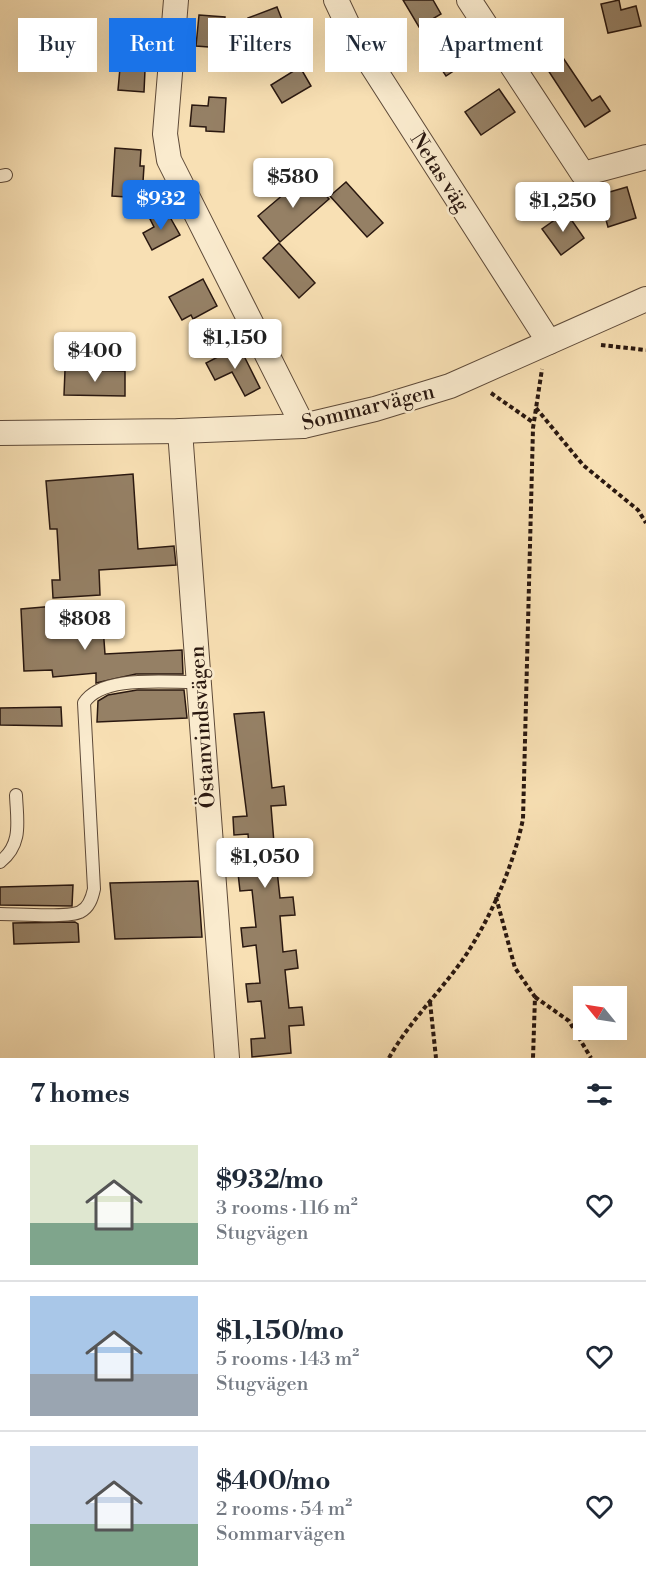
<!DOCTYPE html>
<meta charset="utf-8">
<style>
body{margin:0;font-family:"Libre Bodoni",serif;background:#f2f2f3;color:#1f2937;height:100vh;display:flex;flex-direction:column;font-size:22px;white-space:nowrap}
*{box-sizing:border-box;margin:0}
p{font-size:20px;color:#747a83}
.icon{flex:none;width:33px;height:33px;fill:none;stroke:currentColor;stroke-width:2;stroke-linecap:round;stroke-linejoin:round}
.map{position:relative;height:1058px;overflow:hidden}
.sheet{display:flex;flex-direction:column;background:#fff;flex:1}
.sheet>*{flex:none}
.guide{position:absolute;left:18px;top:18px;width:610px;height:54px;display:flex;gap:12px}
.needle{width:39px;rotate:300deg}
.buttons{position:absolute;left:573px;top:986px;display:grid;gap:12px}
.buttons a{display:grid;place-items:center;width:54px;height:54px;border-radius:0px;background:#fff;box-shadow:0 6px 24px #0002;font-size:30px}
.price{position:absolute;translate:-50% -51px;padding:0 14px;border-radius:6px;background:#fff;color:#222;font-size:20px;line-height:39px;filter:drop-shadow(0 2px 3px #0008)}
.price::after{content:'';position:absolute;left:50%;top:36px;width:18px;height:14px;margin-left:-9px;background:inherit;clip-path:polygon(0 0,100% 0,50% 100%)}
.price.current{background:#1a73e8;color:#fff}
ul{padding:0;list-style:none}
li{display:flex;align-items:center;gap:18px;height:150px;padding:0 30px}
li+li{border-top:2px solid #e0e1e3}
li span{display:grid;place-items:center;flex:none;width:168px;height:120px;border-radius:0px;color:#555}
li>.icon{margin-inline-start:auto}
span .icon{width:72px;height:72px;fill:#fffc;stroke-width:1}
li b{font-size:26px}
h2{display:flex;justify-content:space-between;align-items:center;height:72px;padding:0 30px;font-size:26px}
.tag{padding:0 21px;border-radius:0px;background:#fff;box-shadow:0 6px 24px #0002;font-size:21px;line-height:54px}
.tag.current{background:#1a73e8;color:#fff}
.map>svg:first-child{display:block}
.building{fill:#958065;stroke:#2a1810;stroke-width:1.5}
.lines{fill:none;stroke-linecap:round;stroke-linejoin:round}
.service-casing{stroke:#5e4a39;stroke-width:14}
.minor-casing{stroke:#5e4a39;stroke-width:26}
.path{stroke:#2a1810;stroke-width:4;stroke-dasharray:4.5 3;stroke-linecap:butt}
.service{stroke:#faebce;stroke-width:12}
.minor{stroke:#faebce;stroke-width:24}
.labels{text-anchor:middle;stroke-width:5;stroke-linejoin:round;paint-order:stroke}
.street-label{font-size:21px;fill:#2a1810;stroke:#faebce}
</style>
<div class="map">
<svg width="646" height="1058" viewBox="0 0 646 1058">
<rect width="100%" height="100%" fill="#f8e0b4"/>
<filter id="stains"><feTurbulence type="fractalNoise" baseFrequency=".00333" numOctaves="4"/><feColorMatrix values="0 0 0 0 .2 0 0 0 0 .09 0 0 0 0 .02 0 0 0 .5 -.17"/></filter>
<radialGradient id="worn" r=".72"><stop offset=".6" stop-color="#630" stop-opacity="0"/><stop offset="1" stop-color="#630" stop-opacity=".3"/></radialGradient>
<g class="building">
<path d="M403,0H433L441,14L419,27Z"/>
<path d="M619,0L621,10L636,6L641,26L608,33L601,4Z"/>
<path d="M277,7L286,30L258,42L248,18Z"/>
<path d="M199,15L225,17L222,48L196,46Z"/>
<path d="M545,31L592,101L600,96L610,111L585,127L529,41Z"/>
<path d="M446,45L461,66L446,76L432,55Z"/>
<path d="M300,67L311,86L282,103L271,85Z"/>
<path d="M120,68L145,70L144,92L118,90Z"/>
<path d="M499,89L515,112L481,135L465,112Z"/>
<path d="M209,97L226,98L224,132L206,131V127L190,126L192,105L208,106Z"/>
<path d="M115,148L141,150L140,166H144L142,198L112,196Z"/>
<path d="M304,177L313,187L316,184L329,199L280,242L258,216Z"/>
<path d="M346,182L383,223L367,237L330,196Z"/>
<path d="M627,187L636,218L608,227L599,195Z"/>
<path d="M166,210L180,235L152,250L143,233L154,227L150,219Z"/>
<path d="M566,212L584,238L561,255L542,229Z"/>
<path d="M279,243L315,283L299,298L263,258Z"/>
<path d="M203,279L217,306L193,319L191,315L182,320L169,297Z"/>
<path d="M239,346L260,388L245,396L232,372L215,380L206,363Z"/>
<path d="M65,370L125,371V396L64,395Z"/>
<path d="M133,474L138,549L174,546L176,565L99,570L100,595L53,598L52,580H60L57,529H50L46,481Z"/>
<path d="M55,606L57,632L79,631L102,613L105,654L182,650L183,674H136L96,683V673L53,677L52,670L24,671L21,609Z"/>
<path d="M137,690H184L187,718L97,722L98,701L108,695Z"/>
<path d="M61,707L62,726L0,725V708Z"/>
<path d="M264,712L272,788L284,786L286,805L271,806L274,843L288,841L290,859L276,861L280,898L293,897L295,915L280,916L283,952L296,950L298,968L285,970L289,1008L302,1007L304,1025L289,1026L291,1053L252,1057L251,1039L265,1038L261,1001L248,1002L246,984L260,983L256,945L243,947L241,928L256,927L252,890L240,891L238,873L251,872L248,834L234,835L233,817L247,816L234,714Z"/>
<path d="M198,881L202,937L115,939L110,883Z"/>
<path d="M73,885L72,906L0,905V887Z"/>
<path d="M75,922L78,924L79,942L14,944L13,923Z"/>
</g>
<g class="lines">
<defs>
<g id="service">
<path d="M0,176L6,175"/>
<path d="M0,862C23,844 17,821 16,795"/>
<path d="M0,914C17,914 68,918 80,912C89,908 92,898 94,889L84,703C102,674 168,683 199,682"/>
</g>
<g id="minor">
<path d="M176,0L165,134L169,160L303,426"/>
<path d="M336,0L353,36L549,342"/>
<path d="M469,0L583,174L646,157"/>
<path d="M180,431L227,1058"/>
<path d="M0,433L180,431L303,426L375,409L450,386L646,299"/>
</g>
</defs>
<use href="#service" class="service-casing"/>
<use href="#minor" class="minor-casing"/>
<g class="path">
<path d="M601,345L646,350"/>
<path d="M491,393L534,423"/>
<path d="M536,408L583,465L638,510L646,523"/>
<path d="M496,897L515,968L535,997L533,1058"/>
<path d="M535,997L569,1021L591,1058"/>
<path d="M430,1002L436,1058"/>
<path d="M389,1058C409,1022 440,992 464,958C491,917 513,867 523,819L533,428L542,369"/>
</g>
<use href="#service" class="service"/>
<use href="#minor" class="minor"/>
</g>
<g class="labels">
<g class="street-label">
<text transform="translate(440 172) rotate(57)" y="7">Netas väg</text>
<text transform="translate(368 407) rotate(-14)" y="7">Sommarvägen</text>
<text transform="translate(202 727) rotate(-94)" y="7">Östanvindsvägen</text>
</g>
</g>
<rect width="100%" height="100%" filter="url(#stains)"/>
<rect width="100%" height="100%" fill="url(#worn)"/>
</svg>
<div class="buttons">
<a><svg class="needle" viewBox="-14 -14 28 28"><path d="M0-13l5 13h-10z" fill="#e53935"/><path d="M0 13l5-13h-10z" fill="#747a83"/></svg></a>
</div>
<b class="price" style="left:293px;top:209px">$580</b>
<b class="price current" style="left:161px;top:231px">$932</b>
<b class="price" style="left:563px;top:233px">$1,250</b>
<b class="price" style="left:235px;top:370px">$1,150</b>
<b class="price" style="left:95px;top:383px">$400</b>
<b class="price" style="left:85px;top:651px">$808</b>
<b class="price" style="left:265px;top:889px">$1,050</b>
<div class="guide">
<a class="tag">Buy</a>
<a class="tag current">Rent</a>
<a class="tag">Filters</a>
<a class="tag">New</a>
<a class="tag">Apartment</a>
</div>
</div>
<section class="sheet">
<h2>7 homes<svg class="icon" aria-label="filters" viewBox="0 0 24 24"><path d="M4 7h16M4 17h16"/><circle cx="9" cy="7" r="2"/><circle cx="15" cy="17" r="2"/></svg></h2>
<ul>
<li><span style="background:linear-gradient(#dfe7d0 65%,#7fa58c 0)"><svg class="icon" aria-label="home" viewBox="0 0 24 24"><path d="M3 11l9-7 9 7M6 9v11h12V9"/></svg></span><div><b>$932/mo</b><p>3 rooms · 116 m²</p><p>Stugvägen</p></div><svg class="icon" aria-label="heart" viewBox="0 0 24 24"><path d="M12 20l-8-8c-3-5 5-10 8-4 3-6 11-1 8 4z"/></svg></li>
<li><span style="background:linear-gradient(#a9c7e8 65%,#9aa5b1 0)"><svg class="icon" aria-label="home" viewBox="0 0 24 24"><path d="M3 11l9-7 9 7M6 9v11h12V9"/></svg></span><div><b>$1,150/mo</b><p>5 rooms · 143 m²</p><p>Stugvägen</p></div><svg class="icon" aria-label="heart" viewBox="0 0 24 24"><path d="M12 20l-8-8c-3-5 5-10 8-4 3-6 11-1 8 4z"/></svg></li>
<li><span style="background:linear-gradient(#c9d6e8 65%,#7fa58c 0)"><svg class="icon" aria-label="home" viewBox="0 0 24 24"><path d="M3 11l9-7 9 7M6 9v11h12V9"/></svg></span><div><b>$400/mo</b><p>2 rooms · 54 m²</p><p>Sommarvägen</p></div><svg class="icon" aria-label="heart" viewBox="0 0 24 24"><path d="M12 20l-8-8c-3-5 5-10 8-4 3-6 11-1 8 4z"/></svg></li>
</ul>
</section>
